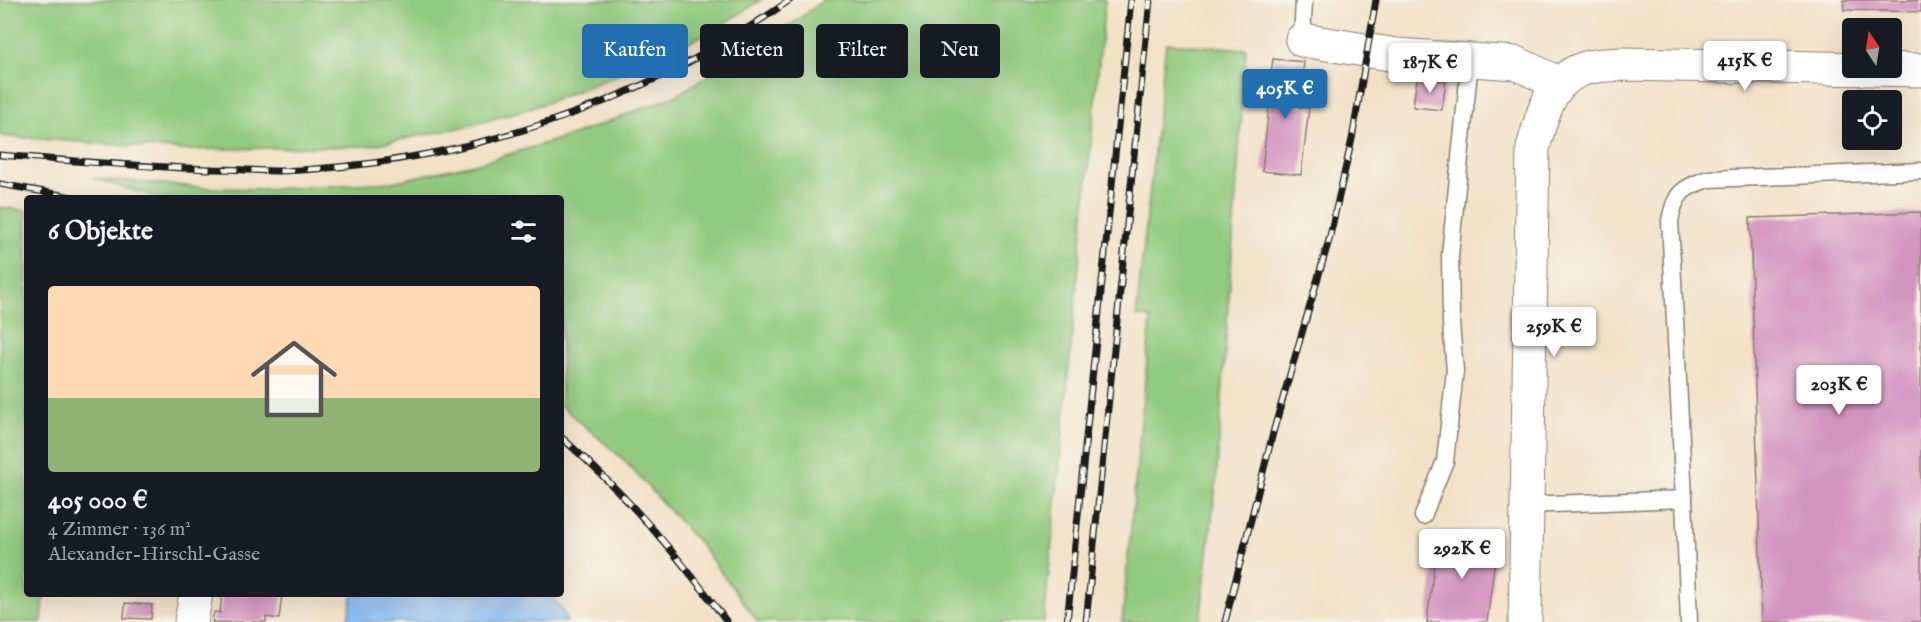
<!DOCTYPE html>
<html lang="de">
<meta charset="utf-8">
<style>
body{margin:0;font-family:"IM FELL English",serif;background:#20242c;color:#f1f3f6;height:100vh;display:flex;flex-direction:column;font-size:22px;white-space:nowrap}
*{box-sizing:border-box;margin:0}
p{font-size:20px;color:#9ea1a6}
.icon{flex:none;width:33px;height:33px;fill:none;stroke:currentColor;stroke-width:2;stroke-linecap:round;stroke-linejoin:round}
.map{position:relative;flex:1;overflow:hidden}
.side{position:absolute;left:24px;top:195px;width:540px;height:402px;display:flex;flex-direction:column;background:#171b24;border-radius:6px;box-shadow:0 6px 24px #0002}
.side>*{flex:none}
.banner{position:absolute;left:582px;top:24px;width:570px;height:54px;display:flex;gap:12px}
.needle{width:39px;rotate:348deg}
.controls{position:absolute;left:1842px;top:18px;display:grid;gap:12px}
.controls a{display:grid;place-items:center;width:60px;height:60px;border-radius:6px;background:#171b24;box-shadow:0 6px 24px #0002;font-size:30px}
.price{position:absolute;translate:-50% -51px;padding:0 14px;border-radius:6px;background:#fff;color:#222;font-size:20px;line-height:39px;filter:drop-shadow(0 2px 3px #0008)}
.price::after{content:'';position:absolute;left:50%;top:36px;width:18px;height:14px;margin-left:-9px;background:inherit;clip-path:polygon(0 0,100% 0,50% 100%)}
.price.selected{background:#1f6fb2;color:#fff}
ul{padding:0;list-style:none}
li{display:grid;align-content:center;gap:12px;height:318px;padding:0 24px}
li span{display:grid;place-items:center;height:186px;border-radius:6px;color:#555}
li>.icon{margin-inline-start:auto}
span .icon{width:108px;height:108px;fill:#fffc;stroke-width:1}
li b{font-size:26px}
h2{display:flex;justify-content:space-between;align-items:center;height:72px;padding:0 24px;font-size:26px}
.tag{padding:0 21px;border-radius:6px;background:#171b24;box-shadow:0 6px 24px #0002;font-size:21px;line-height:54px}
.tag.selected{background:#1f6fb2;color:#fff}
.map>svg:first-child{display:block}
.green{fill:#90ca7f;stroke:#56734e;stroke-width:1.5}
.water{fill:#85bcf5;stroke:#506c88;stroke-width:1.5}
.building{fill:#d293c1}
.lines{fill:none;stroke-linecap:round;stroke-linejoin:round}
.lane-casing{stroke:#887e71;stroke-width:19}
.street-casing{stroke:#887e71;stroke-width:35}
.secondary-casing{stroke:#887e71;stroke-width:35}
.lane{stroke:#fff;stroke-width:16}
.street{stroke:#fff;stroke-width:33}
.secondary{stroke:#fff;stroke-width:33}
.rail-casing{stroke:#1c1c1c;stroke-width:7}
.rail{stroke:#f7f3e8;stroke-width:4.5;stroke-dasharray:14;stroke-linecap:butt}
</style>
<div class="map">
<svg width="1921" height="622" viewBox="0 0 1921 622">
<rect width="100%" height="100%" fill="#f7f3e8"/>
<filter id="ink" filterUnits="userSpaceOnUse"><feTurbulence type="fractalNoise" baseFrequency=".0167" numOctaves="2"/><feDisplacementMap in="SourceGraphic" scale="12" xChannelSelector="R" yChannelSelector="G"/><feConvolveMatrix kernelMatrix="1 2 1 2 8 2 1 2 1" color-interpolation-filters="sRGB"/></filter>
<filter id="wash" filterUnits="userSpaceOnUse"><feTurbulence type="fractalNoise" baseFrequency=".008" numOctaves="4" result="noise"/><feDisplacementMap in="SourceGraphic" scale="24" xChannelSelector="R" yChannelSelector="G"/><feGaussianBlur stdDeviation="1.35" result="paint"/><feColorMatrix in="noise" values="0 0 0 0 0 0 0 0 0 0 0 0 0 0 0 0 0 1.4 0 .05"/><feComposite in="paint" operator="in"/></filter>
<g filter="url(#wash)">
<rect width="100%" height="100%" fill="#f3e1c6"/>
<g class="green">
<path d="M0,0H761L716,29L631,70L543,104L473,125L369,146L184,150L0,136Z"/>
<path d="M823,0H1105L1044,622H758L700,544L622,458L561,406V198H158L93,178L209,188L271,189L392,182L483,162L573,135L677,95L795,22Z"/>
<path d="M1166,43L1246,49L1216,484L1200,622H1122L1151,318L1136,316Z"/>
<path d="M0,207L27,211V594H44L42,622H0Z"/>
</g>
<path class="water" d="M353,594H550L563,610L567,622H347Z"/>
<g id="blocks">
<g class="building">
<path d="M1844,0H1921V12L1844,10Z"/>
<path d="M1273,59L1304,62L1299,107L1309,108L1301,175L1262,171L1269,105H1267Z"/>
<path d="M1417,78L1446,81L1442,110L1413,107Z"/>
<path d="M1921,212V622H1762L1750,218Z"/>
<path d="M1438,535L1497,543L1487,622H1427Z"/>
<path d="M222,594H282L279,619L266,617V622H212L214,612L220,613Z"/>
<path d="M125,603L152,605L151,619L124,618Z"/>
</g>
</g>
</g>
<g filter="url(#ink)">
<use href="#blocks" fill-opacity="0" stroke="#887e71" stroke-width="1.5"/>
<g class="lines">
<defs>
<g id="lane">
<path d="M1302,40L1304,0"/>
<path d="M1684,499L1670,221C1675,193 1682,188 1708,179L1921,171"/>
<path d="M1525,505L1684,499L1689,622"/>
<path d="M1423,516L1445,461L1455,371L1451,323L1450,255L1470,61"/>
</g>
<g id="street">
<path d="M1302,40L1396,55L1516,63L1558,83"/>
<path d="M191,622L196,594"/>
</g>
<path id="secondary" d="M1525,622L1533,148C1543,114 1549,77 1589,67C1599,65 1611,65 1622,64L1921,70"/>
</defs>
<use href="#lane" class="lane-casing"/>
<use href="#street" class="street-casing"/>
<use href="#secondary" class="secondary-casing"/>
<use href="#lane" class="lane"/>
<use href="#street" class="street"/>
<use href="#secondary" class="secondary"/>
<defs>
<g id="rail">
<path d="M0,155C71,161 142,167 213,169C235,169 258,171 281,171C463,164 641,105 790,0"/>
<path d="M0,184L78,198"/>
<path d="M561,437C624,492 678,555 727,622"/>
<path d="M1067,622L1131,0"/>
<path d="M1086,622L1150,0"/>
<path d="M1225,622L1274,429L1329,240L1352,139L1376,0"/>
</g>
</defs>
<use href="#rail" class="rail-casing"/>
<use href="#rail" class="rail"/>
</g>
</g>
</svg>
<div class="controls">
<a><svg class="needle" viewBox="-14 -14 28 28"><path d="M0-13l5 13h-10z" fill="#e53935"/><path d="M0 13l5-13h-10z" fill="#9ea1a6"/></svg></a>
<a><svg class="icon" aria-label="locate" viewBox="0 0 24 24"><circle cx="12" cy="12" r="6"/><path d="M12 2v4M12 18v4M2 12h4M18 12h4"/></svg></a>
</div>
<b class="price" style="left:1745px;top:92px">415K €</b>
<b class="price" style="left:1430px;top:94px">187K €</b>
<b class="price selected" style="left:1285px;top:120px">405K €</b>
<b class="price" style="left:1554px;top:358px">259K €</b>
<b class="price" style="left:1839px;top:416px">203K €</b>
<b class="price" style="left:1462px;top:580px">292K €</b>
<div class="banner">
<a class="tag selected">Kaufen</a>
<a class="tag">Mieten</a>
<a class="tag">Filter</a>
<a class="tag">Neu</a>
</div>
<section class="side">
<h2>6 Objekte<svg class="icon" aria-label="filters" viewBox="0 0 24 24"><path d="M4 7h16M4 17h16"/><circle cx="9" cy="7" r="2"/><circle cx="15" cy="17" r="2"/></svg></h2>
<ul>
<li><span style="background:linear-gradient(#ffd9b3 60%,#8fb573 0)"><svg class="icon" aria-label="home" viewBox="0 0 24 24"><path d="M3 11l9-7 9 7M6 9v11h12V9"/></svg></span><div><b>405 000 €</b><p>4 Zimmer · 136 m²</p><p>Alexander-Hirschl-Gasse</p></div></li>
</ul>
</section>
</div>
